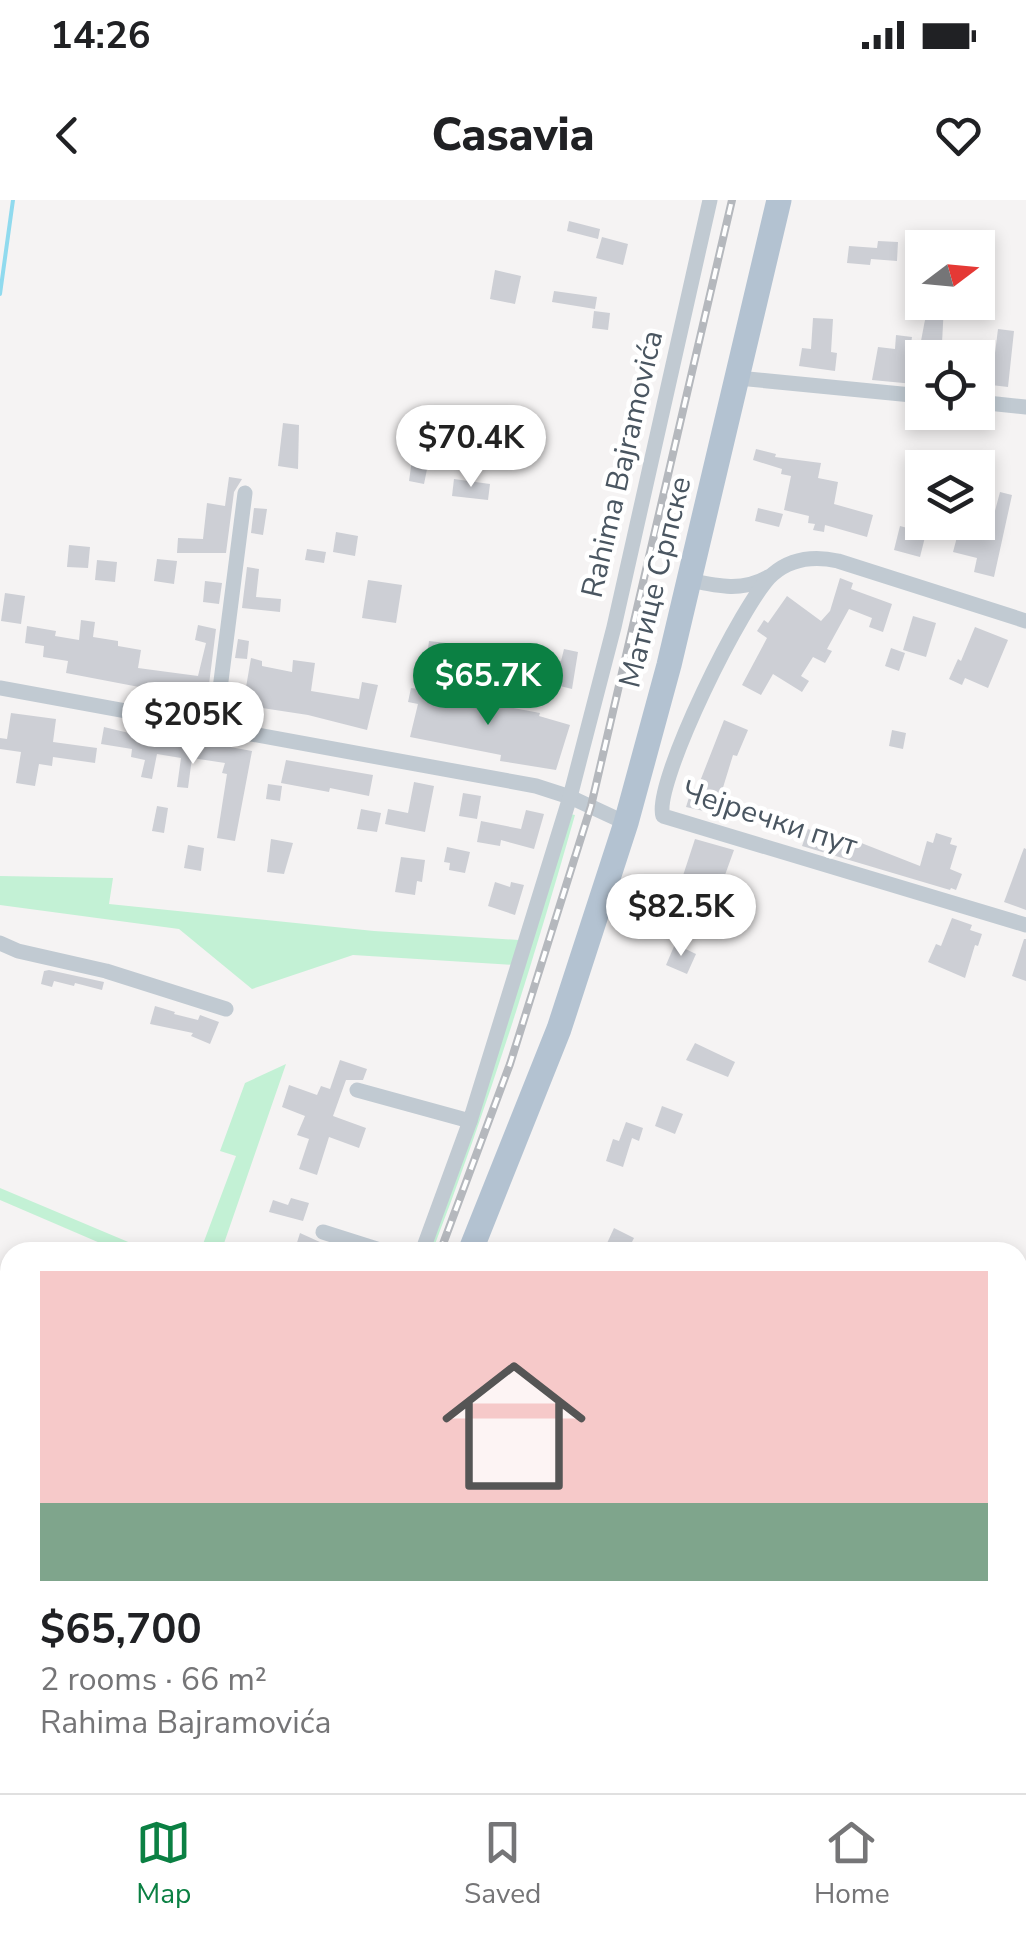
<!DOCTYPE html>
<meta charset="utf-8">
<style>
body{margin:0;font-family:"Nunito Sans",sans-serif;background:#f6f6f6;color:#202124;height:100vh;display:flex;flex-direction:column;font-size:38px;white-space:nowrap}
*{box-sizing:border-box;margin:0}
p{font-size:32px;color:#757577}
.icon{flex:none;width:55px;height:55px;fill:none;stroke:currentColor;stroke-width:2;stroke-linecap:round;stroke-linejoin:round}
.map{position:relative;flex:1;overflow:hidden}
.details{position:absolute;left:0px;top:1042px;width:1028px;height:552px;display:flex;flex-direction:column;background:#fff;border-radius:30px 30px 0 0;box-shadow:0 5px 15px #0003}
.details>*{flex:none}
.needle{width:65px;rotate:74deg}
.buttons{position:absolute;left:905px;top:30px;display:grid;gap:20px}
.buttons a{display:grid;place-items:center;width:90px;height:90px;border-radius:0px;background:#fff;box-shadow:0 5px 15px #0003;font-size:50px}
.price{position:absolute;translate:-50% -85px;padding:0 22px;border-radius:35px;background:#fff;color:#222;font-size:32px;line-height:65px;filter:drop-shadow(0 2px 5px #0008)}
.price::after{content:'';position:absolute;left:50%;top:60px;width:30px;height:22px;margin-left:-15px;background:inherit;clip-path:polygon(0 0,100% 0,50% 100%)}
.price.active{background:#0b8043;color:#fff}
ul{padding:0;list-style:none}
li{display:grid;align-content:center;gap:20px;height:530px;padding:0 40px}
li+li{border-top:2px solid #e0e0e0}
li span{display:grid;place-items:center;height:310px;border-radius:0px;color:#555}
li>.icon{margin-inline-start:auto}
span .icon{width:180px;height:180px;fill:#fffc;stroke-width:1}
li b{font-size:42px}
.status{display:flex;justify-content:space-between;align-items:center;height:70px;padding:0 50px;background:#fff;direction:ltr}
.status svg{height:28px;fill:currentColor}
header{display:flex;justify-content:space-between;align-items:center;height:130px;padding:0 40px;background:#fff;font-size:45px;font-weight:800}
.menu{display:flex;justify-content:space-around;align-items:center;height:140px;border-top:2px solid #e0e0e0;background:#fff;font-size:28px;color:#757577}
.menu a{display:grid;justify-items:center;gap:5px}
.menu .active{color:#0b8043}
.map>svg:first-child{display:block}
.green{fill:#c3f1d5}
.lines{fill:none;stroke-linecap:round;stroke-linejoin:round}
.stream{stroke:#90daee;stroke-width:4}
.building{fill:#cdcfd5}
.street{stroke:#c1cad2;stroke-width:15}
.primary{stroke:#b3c2d1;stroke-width:25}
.rail-casing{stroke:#b5b8bd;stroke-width:8}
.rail{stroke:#fff;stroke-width:4;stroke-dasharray:11;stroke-linecap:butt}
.labels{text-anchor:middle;stroke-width:9;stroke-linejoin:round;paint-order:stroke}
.street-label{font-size:30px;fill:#4a5661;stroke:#fff}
</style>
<div class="status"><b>14:26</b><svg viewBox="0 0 49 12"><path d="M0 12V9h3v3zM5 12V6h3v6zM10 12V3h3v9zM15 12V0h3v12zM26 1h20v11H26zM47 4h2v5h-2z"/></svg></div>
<header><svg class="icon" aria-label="back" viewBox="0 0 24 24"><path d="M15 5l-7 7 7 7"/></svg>Casavia<svg class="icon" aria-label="heart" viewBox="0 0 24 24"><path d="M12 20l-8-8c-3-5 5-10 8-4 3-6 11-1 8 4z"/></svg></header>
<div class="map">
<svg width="1026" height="1593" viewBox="0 0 1026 1593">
<rect width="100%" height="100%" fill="#f5f3f3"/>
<g class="green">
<path d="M565,613L575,615C533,763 487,909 432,1052H423Z"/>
<path d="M0,676L113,678L109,704L374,731L519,740L515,765L353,755L252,789L179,729L0,705Z"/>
<path d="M286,864L221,1052H200L236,956L220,951L245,883Z"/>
<path d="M0,988L152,1052H121L0,1000Z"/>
</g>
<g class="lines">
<path class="stream" d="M0,94L13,0"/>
</g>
<g class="building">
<path d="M569,21L600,29L598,39L567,31Z"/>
<path d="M602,37L628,44L623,65L596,58Z"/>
<path d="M878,41L898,42L897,61L871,59L870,65L847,63L849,46L877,48Z"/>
<path d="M495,70L521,76L515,104L490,99Z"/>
<path d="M554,91L597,97L595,109L552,102Z"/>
<path d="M928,104L944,105L942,143L921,141Z"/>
<path d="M594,111L610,113L608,130L592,128Z"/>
<path d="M813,118L833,119L831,152L837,153L835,171L799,166L802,148L811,149Z"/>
<path d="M998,129L1014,131L1008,187L983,184L986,152L995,153Z"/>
<path d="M896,135L912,137L908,165L917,166L914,184L872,180L878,147L895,149Z"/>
<path d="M411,221L436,225L424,284L409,281L414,245L408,244Z"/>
<path d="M283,223L299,225L298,269L278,266Z"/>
<path d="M756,249L776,254L775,257L821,263L818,278L838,282L834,304L873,315L867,337L825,325L824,332L813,330L815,324L808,323L809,316L784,310L791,276L781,274L782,269L753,260Z"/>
<path d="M229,277L242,279L234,292L226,353H177L178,338L203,339L207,303L225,306Z"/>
<path d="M454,279L490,284L488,300L452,296Z"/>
<path d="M1000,292L1012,295L994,377L974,372L977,358L953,352L961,322L991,326Z"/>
<path d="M254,308L267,309L263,335L251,333Z"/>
<path d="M758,308L783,314L779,327L755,321Z"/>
<path d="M900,326L926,333L920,357L894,350Z"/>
<path d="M336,332L358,336L355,356L333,352Z"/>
<path d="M69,345L90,347L88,368L67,367Z"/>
<path d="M307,349L326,352L324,363L305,360Z"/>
<path d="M157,359L177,361L174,384L154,381Z"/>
<path d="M97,360L117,362L115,382L95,380Z"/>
<path d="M247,367L259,369L256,397L281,399L280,412L242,408Z"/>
<path d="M840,378L853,383L851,389L892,404L883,432L869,427L872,418L849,409L827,449L832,451L825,463L813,457L801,476L809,481L802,492L773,474L761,495L742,485L767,438L757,431L764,420L768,423L787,396L821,421L830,411Z"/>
<path d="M368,380L402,385L396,423L362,418Z"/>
<path d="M205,381L222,383L219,404L203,402Z"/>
<path d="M5,393L25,396L21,424L1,421Z"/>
<path d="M913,416L936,423L926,457L903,450Z"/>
<path d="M81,420L95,422L93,437L118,441V446L141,450L138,468L198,476L206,443L195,440L198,425L216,429L207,500L66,473L68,461L43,457L44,446L25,443L27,426L56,431L55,436L79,440Z"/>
<path d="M975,427L1008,440L988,488L965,478L962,485L949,479L958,459L961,461Z"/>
<path d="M238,439L249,441L247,459L235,458Z"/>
<path d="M429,441L481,447L478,467L446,462V467L426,464Z"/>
<path d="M891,448L905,453L899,471L885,466Z"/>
<path d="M564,449L578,452L572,489L552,484L557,460L561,461Z"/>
<path d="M251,458L262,461V466L292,472L293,460L315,463L311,491L359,499L362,482L378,485L367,530L308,515L243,505Z"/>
<path d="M411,488L470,496L503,504L502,506L540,513L539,516L570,525L556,570L500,561L501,555L410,537L418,504L408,502Z"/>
<path d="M11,513L56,519L53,542L97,548L95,563L53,557L52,566L39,564L35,586L16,583L21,552L0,549V538L7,539Z"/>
<path d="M724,520L748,530L737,556L733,555L721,594L735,602L730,617L686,607L692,588L697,589Z"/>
<path d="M104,527L158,540L159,534L252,551L235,641L217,638L227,574L222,573L225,563L192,558L188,588L177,587L181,558L157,554L152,579L141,577L145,560L131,557L132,549L101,544Z"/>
<path d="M892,530L906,533L903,549L889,546Z"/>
<path d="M286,560L373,575L369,596L330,588L329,592L281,583Z"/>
<path d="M414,582L434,586L425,632L385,624L388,609L408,613Z"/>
<path d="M268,584L282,586L280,601L266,599Z"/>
<path d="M463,593L481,596L477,619L459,616Z"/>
<path d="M157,606L168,608L164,633L152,631Z"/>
<path d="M361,609L381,613L377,632L357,629Z"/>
<path d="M526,610L544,614L534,649L501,640L500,646L477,642L481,621L521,629Z"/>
<path d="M808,629L844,641L846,637L920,666L927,641L933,643L936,633L952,638L950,644L957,646L950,669L962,674L956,690L951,688L950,690L802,646Z"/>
<path d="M271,639L293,643L284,674L267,672Z"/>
<path d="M695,639L734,650L725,675L740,684L734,699L725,695L718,715L693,706L691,713L673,706Z"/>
<path d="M188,645L204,648L201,671L184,668Z"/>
<path d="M447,647L470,652L465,673L449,670L450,663L444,662Z"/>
<path d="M1024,648L1026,649V710L1004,702Z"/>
<path d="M401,657L425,660L422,682L417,681L415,695L395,692Z"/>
<path d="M495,682L510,687L511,682L524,685L515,715L488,706Z"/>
<path d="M952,718L972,725L970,730L982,734L978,746L975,745L965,778L928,762L936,744L941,746Z"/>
<path d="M1024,739H1026V781L1012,776Z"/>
<path d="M675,744L696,754L687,774L666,765Z"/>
<path d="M49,770L104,782L102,790L75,783L74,786L54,781L52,787L41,784L44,771Z"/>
<path d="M155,806L175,812L174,814L198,820L200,815L219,822L210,844L191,836L193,833L150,824Z"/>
<path d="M695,843L735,862L728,877L686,860Z"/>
<path d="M340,860L367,869L363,880H346L333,916L366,928L359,948L329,937L317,975L299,969L309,939L297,935L305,916L282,907L289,885L317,895L321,886L330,889Z"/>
<path d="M662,906L683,914L675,934L655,926Z"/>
<path d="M626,922L643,928L639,941L632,938L623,967L606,961L613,939L619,941Z"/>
<path d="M291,998L309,1003L303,1021L269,1012L273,1000L288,1005Z"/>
<path d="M614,1028L634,1038L627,1052H603Z"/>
<path d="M300,1033L322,1043L319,1052H294Z"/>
</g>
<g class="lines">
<g class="street">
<path d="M738,178L922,196"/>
<path d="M978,202L1026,207"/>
<path d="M689,380C717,386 742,392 768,377"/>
<path d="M1026,421L838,361C815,356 792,358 773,374C745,397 652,585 663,616L1026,725"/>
<path d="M0,488L536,586L570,597L626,623"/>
<path d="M215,528L245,293"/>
<path d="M0,743L18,751L106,771L226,809"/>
<path d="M357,890L470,921L570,597L614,427L710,0"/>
<path d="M323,1032L386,1052"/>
<path d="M422,1052L470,921"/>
<path d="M1018,1276L1026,1279"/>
<path d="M0,1538L10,1542"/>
<path d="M129,1585L151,1593"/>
<path d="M704,1585L727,1592"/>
<path d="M202,1593L205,1585"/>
<path d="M480,1593L482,1585"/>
</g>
<g class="primary">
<path d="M470,1052L559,829L626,623L669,465L779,0"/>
<path d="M249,1593L252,1585"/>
</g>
<defs>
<g id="rail">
<path d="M440,1052L510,864L591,606L732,0"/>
<path d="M221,1593L224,1585"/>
</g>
</defs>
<use href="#rail" class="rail-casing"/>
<use href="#rail" class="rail"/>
</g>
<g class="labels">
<g class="street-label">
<text transform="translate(622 264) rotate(-77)" y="10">Rahima Bajramovića</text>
<text transform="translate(655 382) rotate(-76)" y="10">Матице Српске</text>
<text transform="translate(770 618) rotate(18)" y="10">Чејречки пут</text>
</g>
</g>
</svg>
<div class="buttons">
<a><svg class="needle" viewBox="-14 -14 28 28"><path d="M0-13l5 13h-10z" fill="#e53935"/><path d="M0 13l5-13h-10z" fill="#757577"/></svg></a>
<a><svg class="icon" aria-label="locate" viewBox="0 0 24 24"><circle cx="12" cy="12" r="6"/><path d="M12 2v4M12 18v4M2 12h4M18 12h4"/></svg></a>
<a><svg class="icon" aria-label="layers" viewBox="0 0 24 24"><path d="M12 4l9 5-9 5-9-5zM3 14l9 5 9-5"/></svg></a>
</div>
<b class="price" style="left:471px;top:290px">$70.4K</b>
<b class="price active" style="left:488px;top:528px">$65.7K</b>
<b class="price" style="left:193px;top:567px">$205K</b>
<b class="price" style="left:681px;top:759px">$82.5K</b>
<section class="details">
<ul>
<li><span style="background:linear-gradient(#f6c9c9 75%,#7fa58c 0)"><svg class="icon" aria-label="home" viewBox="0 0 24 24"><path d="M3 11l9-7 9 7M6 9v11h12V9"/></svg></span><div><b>$65,700</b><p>2 rooms · 66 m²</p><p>Rahima Bajramovića</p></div></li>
</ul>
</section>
</div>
<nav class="menu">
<a class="active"><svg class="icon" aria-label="map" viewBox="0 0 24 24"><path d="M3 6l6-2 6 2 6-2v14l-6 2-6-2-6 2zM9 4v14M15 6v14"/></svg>Map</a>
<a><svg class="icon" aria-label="saved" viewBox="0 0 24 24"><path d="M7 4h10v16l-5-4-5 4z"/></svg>Saved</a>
<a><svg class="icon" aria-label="home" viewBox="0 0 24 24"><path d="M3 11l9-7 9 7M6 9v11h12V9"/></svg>Home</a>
</nav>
